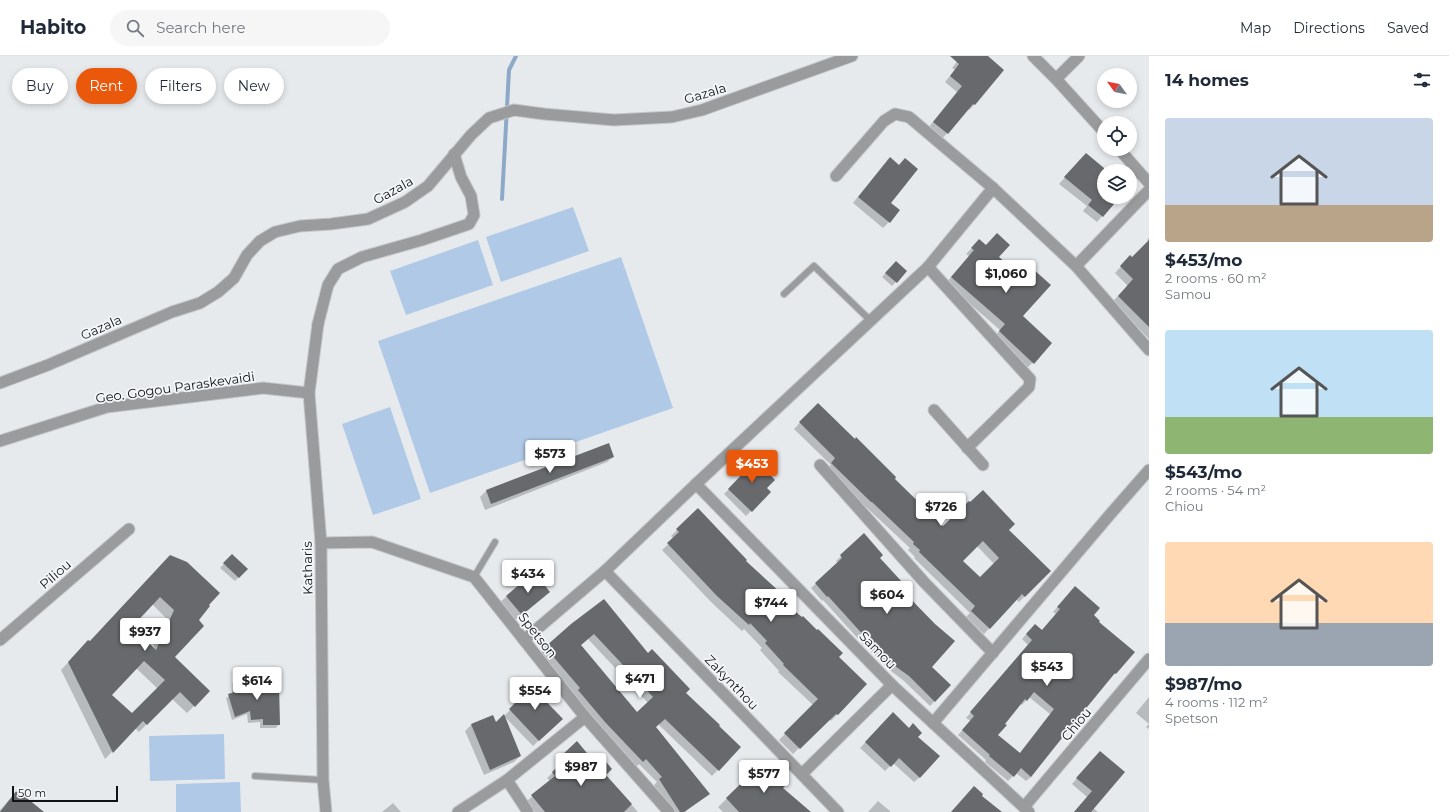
<!DOCTYPE html>
<meta charset="utf-8">
<style>
body{margin:0;font-family:Montserrat,sans-serif;background:#f6f6f7;color:#1f2937;height:100vh;display:flex;flex-direction:column;font-size:15px;white-space:nowrap}
*{box-sizing:border-box;margin:0}
p{font-size:13px;color:#747a83}
.icon{flex:none;width:22px;height:22px;fill:none;stroke:currentColor;stroke-width:2;stroke-linecap:round;stroke-linejoin:round}
.map{position:relative;flex:1;overflow:hidden}
.details{display:flex;flex-direction:column;background:#fff;width:300px}
.details>*{flex:none}
.hud{position:absolute;left:12px;top:12px;width:380px;height:36px;display:flex;gap:8px}
.needle{width:26px;rotate:303deg}
.controls{position:absolute;left:1097px;top:12px;display:grid;gap:8px}
.controls a{display:grid;place-items:center;width:40px;height:40px;border-radius:50%;background:#fff;box-shadow:0 2px 6px #0003;font-size:20px}
.scale{position:absolute;left:12px;bottom:10px;width:106px;box-sizing:border-box;padding-left:4px;border:2px solid #111213;border-top:0;font-size:11px;line-height:14px;white-space:nowrap;color:#111213;-webkit-text-stroke:3px #f4f7fa;paint-order:stroke}
.price{position:absolute;translate:-50% -34px;padding:0 9px;border-radius:4px;background:#fff;color:#222;font-size:13px;line-height:26px;filter:drop-shadow(0 1px 2px #0008)}
.price::after{content:'';position:absolute;left:50%;top:24px;width:12px;height:9px;margin-left:-6px;background:inherit;clip-path:polygon(0 0,100% 0,50% 100%)}
.price.active{background:#ea580c;color:#fff}
ul{padding:0;list-style:none}
li{display:grid;align-content:center;gap:8px;height:212px;padding:0 16px}
li span{display:grid;place-items:center;height:124px;border-radius:4px;color:#555}
li>.icon{margin-inline-start:auto}
span .icon{width:72px;height:72px;fill:#fffc;stroke-width:1}
li b{font-size:17px}
h2{display:flex;justify-content:space-between;align-items:center;height:48px;padding:0 16px;font-size:17px}
.pill{padding:0 14px;border-radius:18px;background:#fff;box-shadow:0 2px 6px #0003;font-size:14px;line-height:36px}
.pill.active{background:#ea580c;color:#fff}
header{display:flex;align-items:center;gap:24px;box-sizing:border-box;height:56px;padding:0 20px;background:#fff;border-bottom:1px solid #e0e1e3}
header strong{font-size:19px}
nav{display:flex;gap:22px;margin-inline-start:auto;font-size:14px}
.search{width:280px;height:36px;background:#f6f6f7;display:flex;align-items:center;gap:10px;box-sizing:border-box;padding:0 14px;border-radius:22px;color:#747a83;font-size:15px}
main{display:flex;flex:1;min-height:0}
.map>svg:first-child{display:block}
.green{fill:#b0c9e6}
.shadow{fill:#0003;fill-rule:evenodd}
.lines{fill:none;stroke-linecap:round;stroke-linejoin:round}
.stream{stroke:#8da9c7;stroke-width:4}
.building{fill:#67696c;fill-rule:evenodd}
.service-casing{stroke:#c5c7ca;stroke-width:8}
.minor-casing{stroke:#c5c7ca;stroke-width:13}
.tertiary-casing{stroke:#c5c7ca;stroke-width:13}
.service{stroke:#9a9b9c;stroke-width:6}
.minor{stroke:#9a9b9c;stroke-width:11}
.tertiary{stroke:#9a9b9c;stroke-width:11}
.labels{text-anchor:middle;stroke-width:3.5;stroke-linejoin:round;paint-order:stroke}
.street-label{font-size:13px;fill:#111213;stroke:#f4f7fa}
</style>
<header>
<strong>Habito</strong>
<div class="search"><svg class="icon" aria-label="search" viewBox="0 0 24 24"><circle cx="10" cy="10" r="6"/><path d="M15 15l6 6"/></svg>Search here</div>
<nav><a>Map</a><a>Directions</a><a>Saved</a></nav>
</header>
<main>
<div class="map">
<svg width="1149" height="756" viewBox="0 0 1149 756">
<rect width="100%" height="100%" fill="#e7eaed"/>
<g class="green">
<path d="M573,151L589,195L501,226L486,181Z"/>
<path d="M478,184L493,229L406,259L390,215Z"/>
<path d="M621,201L673,352L430,437L378,285Z"/>
<path d="M390,351L421,443L373,459L342,368Z"/>
<path d="M224,678L225,723L150,725L149,680Z"/>
<path d="M240,726L241,756H176V728Z"/>
</g>
<g class="shadow">
<path d="M961,0H985L1003,14L974,49L969,54L967,53L942,83L928,72L957,36L945,26L955,14L952,12Z"/>
<path d="M1086,98L1106,115H1104V141H1119L1097,166L1083,155L1087,150L1059,128Z"/>
<path d="M884,109L889,147V166L883,172L853,147Z"/>
<path d="M1149,182V283L1112,246L1128,230L1115,217L1130,201L1132,202L1149,186L1147,184Z"/>
<path d="M974,190L998,201L1021,260L1051,288L1027,312L994,281L1000,274L946,227L969,200L966,198Z"/>
<path d="M892,210L896,226L892,230L882,221Z"/>
<path d="M818,348L943,471L1008,474L1050,515L1019,546L1016,543L984,578L966,561L970,557L914,502L915,501L908,494L910,492L866,451H865L826,413L831,409L794,373ZM977,490L994,508L980,522L962,505Z"/>
<path d="M608,388L613,401L607,406L485,454L480,441L486,435Z"/>
<path d="M749,397L765,432L770,436L746,460L724,438L745,417L737,409Z"/>
<path d="M698,453L745,505L779,538L837,601L866,628L831,665L829,663L793,698L779,684L813,649L778,616L779,615L760,594L762,592L744,573L742,575L711,546L662,494L674,483L671,480Z"/>
<path d="M864,479L898,532L930,611L950,629L930,650L904,625L891,615L861,586L823,544L822,545L811,532L838,507L836,505Z"/>
<path d="M232,499L247,513L235,525L220,512Z"/>
<path d="M162,508L207,549L174,601L209,635L187,657L172,643L139,676L135,672L105,703L61,614L81,593L90,586ZM152,548L166,562L153,592L130,571ZM136,612L158,633L132,659L111,639Z"/>
<path d="M534,518L543,541L515,564L500,546Z"/>
<path d="M1071,536L1098,566L1116,617L1110,621L1073,666L1031,721L1026,725L1016,717L1008,725L985,706L986,704L958,679L971,665L966,662L1028,589L1022,583L1030,574L1041,575L1056,558L1053,556ZM1029,641L1050,658L1019,698L997,679L1020,647L1022,649Z"/>
<path d="M572,569L648,599L740,691L712,720L658,668L655,671L708,738L685,756H670L654,729L657,726L639,708L636,711L599,672L573,641L575,638L540,597ZM588,583L648,647L637,657L580,590Z"/>
<path d="M534,623V635L561,663L533,690L504,660L520,644L516,640Z"/>
<path d="M236,624L253,629L279,668L276,672H260V666L248,667L247,658L232,664L226,642L232,638V627Z"/>
<path d="M1149,641V673L1146,671L1149,668L1136,657Z"/>
<path d="M492,660L495,668L520,700L514,706L484,719L465,675L471,669Z"/>
<path d="M887,663L917,681L920,721L914,726L893,707L885,715L860,692Z"/>
<path d="M577,687L605,719L638,756H535L527,745L550,725L547,722L561,709L557,705Z"/>
<path d="M1095,701L1093,752L1098,756H1074L1087,741L1072,728Z"/>
<path d="M764,707L782,732L810,756H723L718,751Z"/>
<path d="M17,735L27,756H0V754Z"/>
<path d="M878,745L890,755V756H868Z"/>
<path d="M393,747L401,756H382Z"/>
</g>
<g class="lines">
<path class="stream" d="M502,143L509,14L516,0"/>
</g>
<g class="building">
<path d="M950,0H988L1004,14L975,49L973,48L948,78L933,66L962,30L950,20L959,8Z"/>
<path d="M1086,97L1104,112V141H1120L1103,161L1088,149L1092,144L1064,121Z"/>
<path d="M890,101L899,109L905,102L918,113L891,147L900,154L890,167L858,141Z"/>
<path d="M997,177L1010,189L999,201L1016,215L1024,205L1051,229L1023,260L1052,287L1034,308L999,275L1005,268L951,221L974,194L971,192L979,183L986,189Z"/>
<path d="M1149,184V271L1118,240L1133,223L1120,210L1130,199L1132,201Z"/>
<path d="M896,205L907,215L897,227L885,217Z"/>
<path d="M818,347L855,383L856,381L896,421L895,423L943,470L969,445L970,446L983,434L1015,468L1009,474L1051,515L1025,541L1022,538L990,573L971,555L975,550L919,496L920,494L913,488L914,486L872,446H871L831,407L835,402L799,366ZM983,485L999,502L980,521L963,505Z"/>
<path d="M609,387L614,401L491,448L486,434Z"/>
<path d="M749,396L775,424L767,432L771,436L752,456L728,433L749,411L741,403Z"/>
<path d="M698,452L747,504L746,505L781,537L780,538L797,557L802,561L803,560L817,574L818,573L843,597L839,601L867,628L838,659L836,658L800,693L784,677L818,643L783,609L784,608L765,587L767,585L750,567L749,569L717,540L667,487L679,476L676,473Z"/>
<path d="M864,477L883,499L880,502L903,527L899,531L935,568L955,585L932,611L951,629L935,646L909,620L895,610H896L866,582L828,540L827,541L815,527L842,502L840,499Z"/>
<path d="M232,498L248,513L239,522L223,507Z"/>
<path d="M170,499L187,506L220,537L209,549L210,550L199,564L204,570L175,601L210,635L195,651L180,636L147,669L143,665L113,697L68,606L88,584L90,585ZM160,541L174,554L156,594L132,571ZM144,605L165,624L132,657L112,639Z"/>
<path d="M534,516L550,536L522,559L506,540Z"/>
<path d="M1075,530L1100,552L1094,559L1100,565L1099,566L1135,596L1116,618L1115,617L1074,667L1031,721L1021,712L1014,721L989,700L990,699L962,674L974,660L970,656L1032,584L1026,578L1035,568L1042,574L1060,553L1057,551ZM1034,636L1054,653L1020,697L998,679L1007,669L1005,668L1025,643L1027,645Z"/>
<path d="M604,543L648,597L652,593L690,633L686,637L720,669L719,670L741,691L719,715L665,663L656,671L710,738L684,756H680L659,723L662,721L646,703L643,706L605,666L578,634L580,632L545,591L571,568ZM594,578L653,641L637,656L581,589Z"/>
<path d="M534,621L542,629L536,635L563,663L539,685L509,653L525,637L521,634Z"/>
<path d="M254,622V628L279,627L280,669H263V663L251,664L250,655L235,661L228,638L235,636V623Z"/>
<path d="M893,656L909,672L913,667L922,677L918,681L940,700L920,722L899,702L891,711L865,686Z"/>
<path d="M504,658L521,700L490,714L471,668L493,659L496,666Z"/>
<path d="M577,685L596,708L603,702L612,713L606,719L632,748L624,756H545L531,739L555,720L552,716L566,703L562,699Z"/>
<path d="M1100,695L1125,716L1091,756H1074L1092,735L1076,722Z"/>
<path d="M764,705L786,729L783,732L811,756H739L726,742Z"/>
<path d="M974,730L983,738L982,740L1002,756H951Z"/>
<path d="M17,734L44,756H0Z"/>
</g>
<g class="lines">
<defs>
<g id="service">
<path d="M784,238L814,210L871,265"/>
<path d="M474,521L495,486"/>
<path d="M255,720L323,724"/>
</g>
<g id="minor">
<path d="M1033,0L1056,23L1104,76"/>
<path d="M1056,23L1079,0"/>
<path d="M1119,93L1149,127"/>
<path d="M836,120L884,65L895,58L909,61L993,132L1076,210L1149,294"/>
<path d="M1076,210L1149,134"/>
<path d="M928,211L1030,323L1029,331L967,392"/>
<path d="M318,268L328,229L338,213L362,201L422,184L469,168L474,159L471,140L461,121L454,98"/>
<path d="M0,327L48,309L172,256L200,247L218,236L234,222L247,199L260,185L275,176L300,170L331,168L368,163L405,146L428,130L471,79L489,62L514,54L544,58L614,64L672,61L702,54L852,0"/>
<path d="M934,354L983,409"/>
<path d="M0,385L107,351L263,332L309,337"/>
<path d="M820,409L924,526L993,597"/>
<path d="M696,428L892,629L1029,756"/>
<path d="M321,487L372,486L474,521L585,661L669,756"/>
<path d="M605,515L838,756"/>
<path d="M0,584L129,473"/>
<path d="M524,584L605,515L696,428L928,211L993,132"/>
<path d="M933,667L1113,455L1149,414"/>
<path d="M802,718L892,629"/>
<path d="M507,724L528,756"/>
<path d="M1024,751L1149,603"/>
<path d="M458,756L507,724L585,661"/>
</g>
<path id="tertiary" d="M318,268L309,337L321,487L323,724L326,756"/>
</defs>
<use href="#service" class="service-casing"/>
<use href="#minor" class="minor-casing"/>
<use href="#tertiary" class="tertiary-casing"/>
<use href="#service" class="service"/>
<use href="#minor" class="minor"/>
<use href="#tertiary" class="tertiary"/>
</g>
<g class="labels">
<g class="street-label">
<text transform="translate(705 37) rotate(-17)" y="5">Gazala</text>
<text transform="translate(393 134) rotate(-29)" y="5">Gazala</text>
<text transform="translate(101 271) rotate(-24)" y="5">Gazala</text>
<text transform="translate(175 331) rotate(-8)" y="5">Geo. Gogou Paraskevaidi</text>
<text transform="translate(307 512) rotate(-91)" y="5">Katharis</text>
<text transform="translate(55 518) rotate(-41)" y="5">Piliou</text>
<text transform="translate(538 579) rotate(52)" y="5">Spetson</text>
<text transform="translate(878 594) rotate(46)" y="5">Samou</text>
<text transform="translate(732 626) rotate(46)" y="5">Zakynthou</text>
<text transform="translate(1076 668) rotate(-50)" y="5">Chiou</text>
</g>
</g>
</svg>
<div class="controls">
<a><svg class="needle" viewBox="-14 -14 28 28"><path d="M0-13l5 13h-10z" fill="#e53935"/><path d="M0 13l5-13h-10z" fill="#747a83"/></svg></a>
<a><svg class="icon" aria-label="locate" viewBox="0 0 24 24"><circle cx="12" cy="12" r="6"/><path d="M12 2v4M12 18v4M2 12h4M18 12h4"/></svg></a>
<a><svg class="icon" aria-label="layers" viewBox="0 0 24 24"><path d="M12 4l9 5-9 5-9-5zM3 14l9 5 9-5"/></svg></a>
</div>
<div class="scale">50 m</div>
<b class="price" style="left:1006px;top:238px">$1,060</b>
<b class="price" style="left:550px;top:418px">$573</b>
<b class="price active" style="left:752px;top:428px">$453</b>
<b class="price" style="left:941px;top:471px">$726</b>
<b class="price" style="left:528px;top:538px">$434</b>
<b class="price" style="left:887px;top:559px">$604</b>
<b class="price" style="left:771px;top:567px">$744</b>
<b class="price" style="left:145px;top:596px">$937</b>
<b class="price" style="left:1047px;top:631px">$543</b>
<b class="price" style="left:640px;top:643px">$471</b>
<b class="price" style="left:257px;top:645px">$614</b>
<b class="price" style="left:535px;top:655px">$554</b>
<b class="price" style="left:581px;top:731px">$987</b>
<b class="price" style="left:764px;top:738px">$577</b>
<div class="hud">
<a class="pill">Buy</a>
<a class="pill active">Rent</a>
<a class="pill">Filters</a>
<a class="pill">New</a>
</div>
</div>
<section class="details">
<h2>14 homes<svg class="icon" aria-label="filters" viewBox="0 0 24 24"><path d="M4 7h16M4 17h16"/><circle cx="9" cy="7" r="2"/><circle cx="15" cy="17" r="2"/></svg></h2>
<ul>
<li><span style="background:linear-gradient(#c9d6e8 70%,#b9a48a 0)"><svg class="icon" aria-label="home" viewBox="0 0 24 24"><path d="M3 11l9-7 9 7M6 9v11h12V9"/></svg></span><div><b>$453/mo</b><p>2 rooms · 60 m²</p><p>Samou</p></div></li>
<li><span style="background:linear-gradient(#bfe0f5 70%,#8fb573 0)"><svg class="icon" aria-label="home" viewBox="0 0 24 24"><path d="M3 11l9-7 9 7M6 9v11h12V9"/></svg></span><div><b>$543/mo</b><p>2 rooms · 54 m²</p><p>Chiou</p></div></li>
<li><span style="background:linear-gradient(#ffd9b3 65%,#9aa5b1 0)"><svg class="icon" aria-label="home" viewBox="0 0 24 24"><path d="M3 11l9-7 9 7M6 9v11h12V9"/></svg></span><div><b>$987/mo</b><p>4 rooms · 112 m²</p><p>Spetson</p></div></li>
</ul>
</section>
</main>
